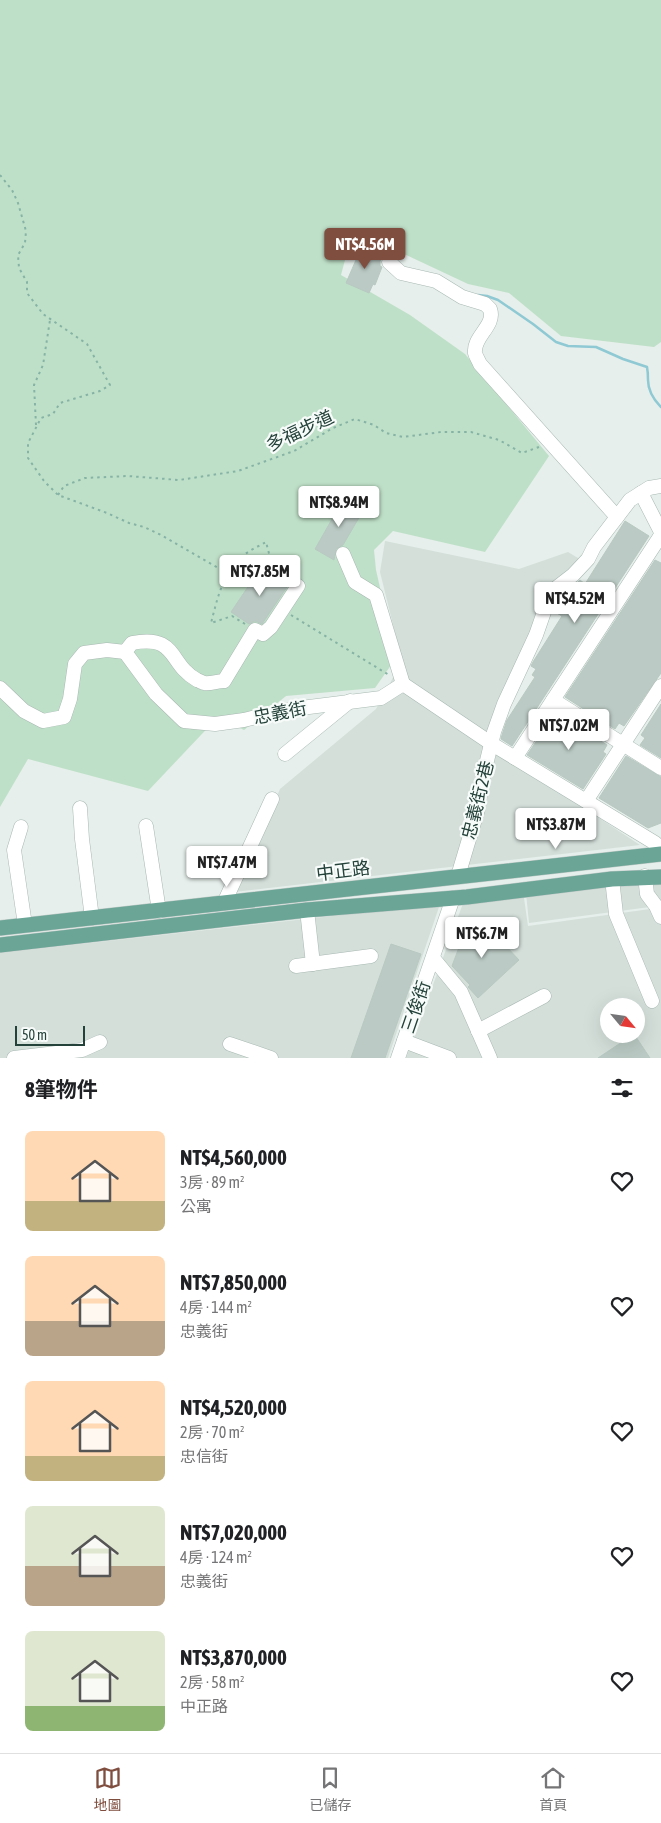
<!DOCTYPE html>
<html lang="zh-TW">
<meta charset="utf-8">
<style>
body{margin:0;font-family:"Asap Condensed","Noto Sans TC",sans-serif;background:#f6f6f6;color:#202124;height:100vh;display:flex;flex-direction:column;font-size:19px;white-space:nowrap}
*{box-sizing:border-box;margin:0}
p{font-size:16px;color:#757577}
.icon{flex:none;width:28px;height:28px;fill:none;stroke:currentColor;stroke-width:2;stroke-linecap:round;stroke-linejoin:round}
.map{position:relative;height:1058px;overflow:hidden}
.sheet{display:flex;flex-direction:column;background:#fff;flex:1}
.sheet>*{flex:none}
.needle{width:32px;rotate:119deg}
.fabs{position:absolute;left:600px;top:998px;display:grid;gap:10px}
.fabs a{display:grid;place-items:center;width:45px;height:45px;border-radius:50%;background:#fff;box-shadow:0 5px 20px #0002;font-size:25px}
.scale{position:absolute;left:15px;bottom:12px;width:70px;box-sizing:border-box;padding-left:5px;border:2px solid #24423a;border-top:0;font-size:14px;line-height:18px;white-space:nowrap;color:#24423a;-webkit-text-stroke:4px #f7fbf9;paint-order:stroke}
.price{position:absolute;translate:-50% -42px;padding:0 11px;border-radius:5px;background:#fff;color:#222;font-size:16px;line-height:32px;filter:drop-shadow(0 1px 2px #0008)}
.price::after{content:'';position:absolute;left:50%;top:30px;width:15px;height:11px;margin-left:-8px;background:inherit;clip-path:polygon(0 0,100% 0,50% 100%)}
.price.current{background:#7f4e3f;color:#fff}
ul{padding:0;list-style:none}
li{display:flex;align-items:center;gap:15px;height:125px;padding:0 25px}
li span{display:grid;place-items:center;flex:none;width:140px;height:100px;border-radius:8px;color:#555}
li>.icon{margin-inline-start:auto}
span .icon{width:60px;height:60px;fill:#fffc;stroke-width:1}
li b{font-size:21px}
h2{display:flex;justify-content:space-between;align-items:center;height:60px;padding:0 25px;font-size:21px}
.menu{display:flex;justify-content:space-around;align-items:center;height:70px;border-top:1px solid #e0e0e0;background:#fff;font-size:14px;color:#757577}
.menu a{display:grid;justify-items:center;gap:2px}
.menu .current{color:#7f4e3f}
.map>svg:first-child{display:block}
.built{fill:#d4dfda;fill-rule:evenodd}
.green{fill:#bfe0c8}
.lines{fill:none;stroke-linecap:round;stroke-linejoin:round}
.stream{stroke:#8ec9d4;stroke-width:2.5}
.building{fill:#bbcac4;stroke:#b8c9c2}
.minor-casing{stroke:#a8b8b2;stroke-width:15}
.major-casing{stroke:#c2cac8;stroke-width:16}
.path{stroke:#86b3a5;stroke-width:2;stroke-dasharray:2.5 4;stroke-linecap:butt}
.minor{stroke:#fff;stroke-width:14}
.major{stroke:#6aa596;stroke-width:15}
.labels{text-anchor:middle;stroke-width:4.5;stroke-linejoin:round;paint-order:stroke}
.street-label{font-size:18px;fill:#24423a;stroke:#f7fbf9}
</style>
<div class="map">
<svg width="661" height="1058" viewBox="0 0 661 1058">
<rect width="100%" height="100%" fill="#e6efeb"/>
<g class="built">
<path d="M385,541L519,569L568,552L583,561L546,591L535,628L484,742L640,845L234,892L280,789L376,709L402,661L380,572Z"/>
<path d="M661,876V908L650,907L529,923L526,893Z"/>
<path d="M523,891L528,926L650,909L661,911V1058H406L465,898ZM609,1006H636V1034H609Z"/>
<path d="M440,904L388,1058H0V953Z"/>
</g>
<path class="green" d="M0,0H661V342L654,347L561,336L509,293L468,284L353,230L341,275L410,315L465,354L549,456L485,552L393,531L374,550L376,570L396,658L375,688L286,696L244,730L218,717L148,791L28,759L0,807Z"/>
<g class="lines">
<path class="stream" d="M478,295L487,296L498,300L533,324L556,342L568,346L596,347L623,359L647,367C648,372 648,375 648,380C648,390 654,400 661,407"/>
</g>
<g class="building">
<path d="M362,246L383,256L380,261V266L382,267L375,285L373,284L369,293L346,283Z"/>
<path d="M344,498L364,509L343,545L336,549L334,560L315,549Z"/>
<path d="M625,521L649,536L512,746L501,739L502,735L507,720L535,677L532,675L536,669L531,666L533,662L562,616L555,612L564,597L567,599L577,583L580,580L585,584Z"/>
<path d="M655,560L661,563V673L624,726L619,723L615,729L565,697Z"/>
<path d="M262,566L289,584L264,621L262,624L255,621L249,624L231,612Z"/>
<path d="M661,704V758L640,745L645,738L641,735Z"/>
<path d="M556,712L607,745L603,752L606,754L583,789L527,755Z"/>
<path d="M626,756L661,777V823L648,828L599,798Z"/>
<path d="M478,921L487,931L490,929L519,960L478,998L468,987L470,985L452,966L464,934Z"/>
<path d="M391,944L421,954L385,1058H351Z"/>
<path d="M634,1034L650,1058H598Z"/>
</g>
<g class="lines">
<defs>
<g id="minor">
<path d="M389,262L401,273L436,281L462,297L485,304L490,309C496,326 473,336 475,353C476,357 479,361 480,364L617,517"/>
<path d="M641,493L661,532"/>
<path d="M343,554L355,582L376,595L403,684"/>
<path d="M298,586L271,627L263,634L255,630L224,681C218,681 210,684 204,683C203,683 198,680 197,680C168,664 178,634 132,643L125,652L156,694L184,721L215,724L244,720L285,710L381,698L403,684"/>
<path d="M403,684L492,744L655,843L657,854"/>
<path d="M0,688L24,711L43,721L64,717L70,699L75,664L84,653L107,650L125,652"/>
<path d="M553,700L661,768"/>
<path d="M285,754L350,701"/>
<path d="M515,758L661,535"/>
<path d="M586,801L661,686"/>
<path d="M80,808L82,839L92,918"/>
<path d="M146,826L159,911"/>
<path d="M21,827L14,850L25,925"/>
<path d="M458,876L478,809L482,781L494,732L504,704L536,635L551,592L573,575L588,559L594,547L630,500L649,488L661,486"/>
<path d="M645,876L647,894L656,906L661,917"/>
<path d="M612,879L616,914L652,1001"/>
<path d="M224,903L272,799"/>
<path d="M307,910L313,964"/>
<path d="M433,958L461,992L490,1058"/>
<path d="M296,966L371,956"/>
<path d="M478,1031L544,996"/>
<path d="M404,1041L449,1058"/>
<path d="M230,1044L271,1058"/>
<path d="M14,1058L82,1050L100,1042"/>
<path d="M398,1058L453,898"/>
</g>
<g id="major">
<path d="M0,928L661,854"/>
<path d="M0,945L307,910L467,897L612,879L661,877"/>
</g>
</defs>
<use href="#minor" class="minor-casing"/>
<use href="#major" class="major-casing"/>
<g class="path">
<path d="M0,175L12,190L18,203L26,231L25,243L18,255L19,268L27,282V293L43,314L87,344L110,385L100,391L60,403L53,414L41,418L28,443V458L44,481L58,495L107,513L129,523L144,527L161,535L227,573"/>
<path d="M36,425L34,385L43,365L50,320"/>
<path d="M58,495L64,486L85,478L128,476L179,480L238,471L294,451L333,428L355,419L374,425L386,433L403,437L441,432H471L499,440L522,453L539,447"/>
<path d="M291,615L389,675"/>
<path d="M245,624L232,616L211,623C217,600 222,576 239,559C246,552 257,547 266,542L271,561L296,575"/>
</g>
<use href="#minor" class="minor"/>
<use href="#major" class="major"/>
</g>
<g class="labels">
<g class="street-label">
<text transform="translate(300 431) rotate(-25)" y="6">多福步道</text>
<text transform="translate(280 713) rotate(-11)" y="6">忠義街</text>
<text transform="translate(478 800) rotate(-76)" y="6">忠義街2巷</text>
<text transform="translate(343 871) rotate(-7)" y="6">中正路</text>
<text transform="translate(416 1007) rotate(-71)" y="6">三俊街</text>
</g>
</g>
</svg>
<div class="fabs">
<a><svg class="needle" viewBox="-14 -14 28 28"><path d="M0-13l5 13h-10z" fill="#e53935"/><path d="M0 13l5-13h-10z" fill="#757577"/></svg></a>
</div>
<div class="scale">50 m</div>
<b class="price current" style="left:365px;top:270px">NT$4.56M</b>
<b class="price" style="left:339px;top:528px">NT$8.94M</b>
<b class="price" style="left:260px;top:597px">NT$7.85M</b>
<b class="price" style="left:575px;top:624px">NT$4.52M</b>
<b class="price" style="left:569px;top:751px">NT$7.02M</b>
<b class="price" style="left:556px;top:850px">NT$3.87M</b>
<b class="price" style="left:227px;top:888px">NT$7.47M</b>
<b class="price" style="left:482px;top:959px">NT$6.7M</b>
</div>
<section class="sheet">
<h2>8筆物件<svg class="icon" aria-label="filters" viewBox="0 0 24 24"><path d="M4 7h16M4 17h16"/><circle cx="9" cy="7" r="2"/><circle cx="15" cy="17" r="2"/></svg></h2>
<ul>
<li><span style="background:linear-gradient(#ffd9b3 70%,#c2b280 0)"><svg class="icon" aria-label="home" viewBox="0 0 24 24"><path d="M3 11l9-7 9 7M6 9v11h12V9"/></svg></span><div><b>NT$4,560,000</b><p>3房 · 89 m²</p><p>公寓</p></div><svg class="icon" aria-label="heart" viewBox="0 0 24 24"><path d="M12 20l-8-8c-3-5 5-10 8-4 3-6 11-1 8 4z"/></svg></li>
<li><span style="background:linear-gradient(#ffd9b3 65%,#b9a48a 0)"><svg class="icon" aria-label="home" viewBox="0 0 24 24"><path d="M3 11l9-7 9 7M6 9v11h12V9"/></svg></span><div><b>NT$7,850,000</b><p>4房 · 144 m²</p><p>忠義街</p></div><svg class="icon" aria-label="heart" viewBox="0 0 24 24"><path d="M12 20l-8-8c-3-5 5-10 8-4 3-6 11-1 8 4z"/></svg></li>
<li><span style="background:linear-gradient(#ffd9b3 75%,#c2b280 0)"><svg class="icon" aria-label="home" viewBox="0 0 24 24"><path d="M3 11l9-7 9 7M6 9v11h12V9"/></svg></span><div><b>NT$4,520,000</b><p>2房 · 70 m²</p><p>忠信街</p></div><svg class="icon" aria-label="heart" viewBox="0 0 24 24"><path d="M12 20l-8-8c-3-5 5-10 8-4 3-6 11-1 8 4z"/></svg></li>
<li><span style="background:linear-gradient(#dfe7d0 60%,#b9a48a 0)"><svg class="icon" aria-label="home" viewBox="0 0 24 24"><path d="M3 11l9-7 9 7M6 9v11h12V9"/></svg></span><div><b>NT$7,020,000</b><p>4房 · 124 m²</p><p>忠義街</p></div><svg class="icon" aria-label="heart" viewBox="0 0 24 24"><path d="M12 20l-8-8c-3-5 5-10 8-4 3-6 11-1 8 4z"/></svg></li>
<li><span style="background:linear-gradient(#dfe7d0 75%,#8fb573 0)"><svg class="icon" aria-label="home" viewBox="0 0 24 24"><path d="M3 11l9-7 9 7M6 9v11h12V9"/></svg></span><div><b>NT$3,870,000</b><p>2房 · 58 m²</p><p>中正路</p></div><svg class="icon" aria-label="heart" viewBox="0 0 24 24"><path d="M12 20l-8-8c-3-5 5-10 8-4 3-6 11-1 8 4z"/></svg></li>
</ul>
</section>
<nav class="menu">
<a class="current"><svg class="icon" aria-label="map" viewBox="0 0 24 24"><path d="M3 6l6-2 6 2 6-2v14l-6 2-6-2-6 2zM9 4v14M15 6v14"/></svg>地圖</a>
<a><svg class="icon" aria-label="saved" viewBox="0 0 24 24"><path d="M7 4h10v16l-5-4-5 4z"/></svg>已儲存</a>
<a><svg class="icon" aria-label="home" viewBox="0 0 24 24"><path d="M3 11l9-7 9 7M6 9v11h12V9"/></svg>首頁</a>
</nav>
